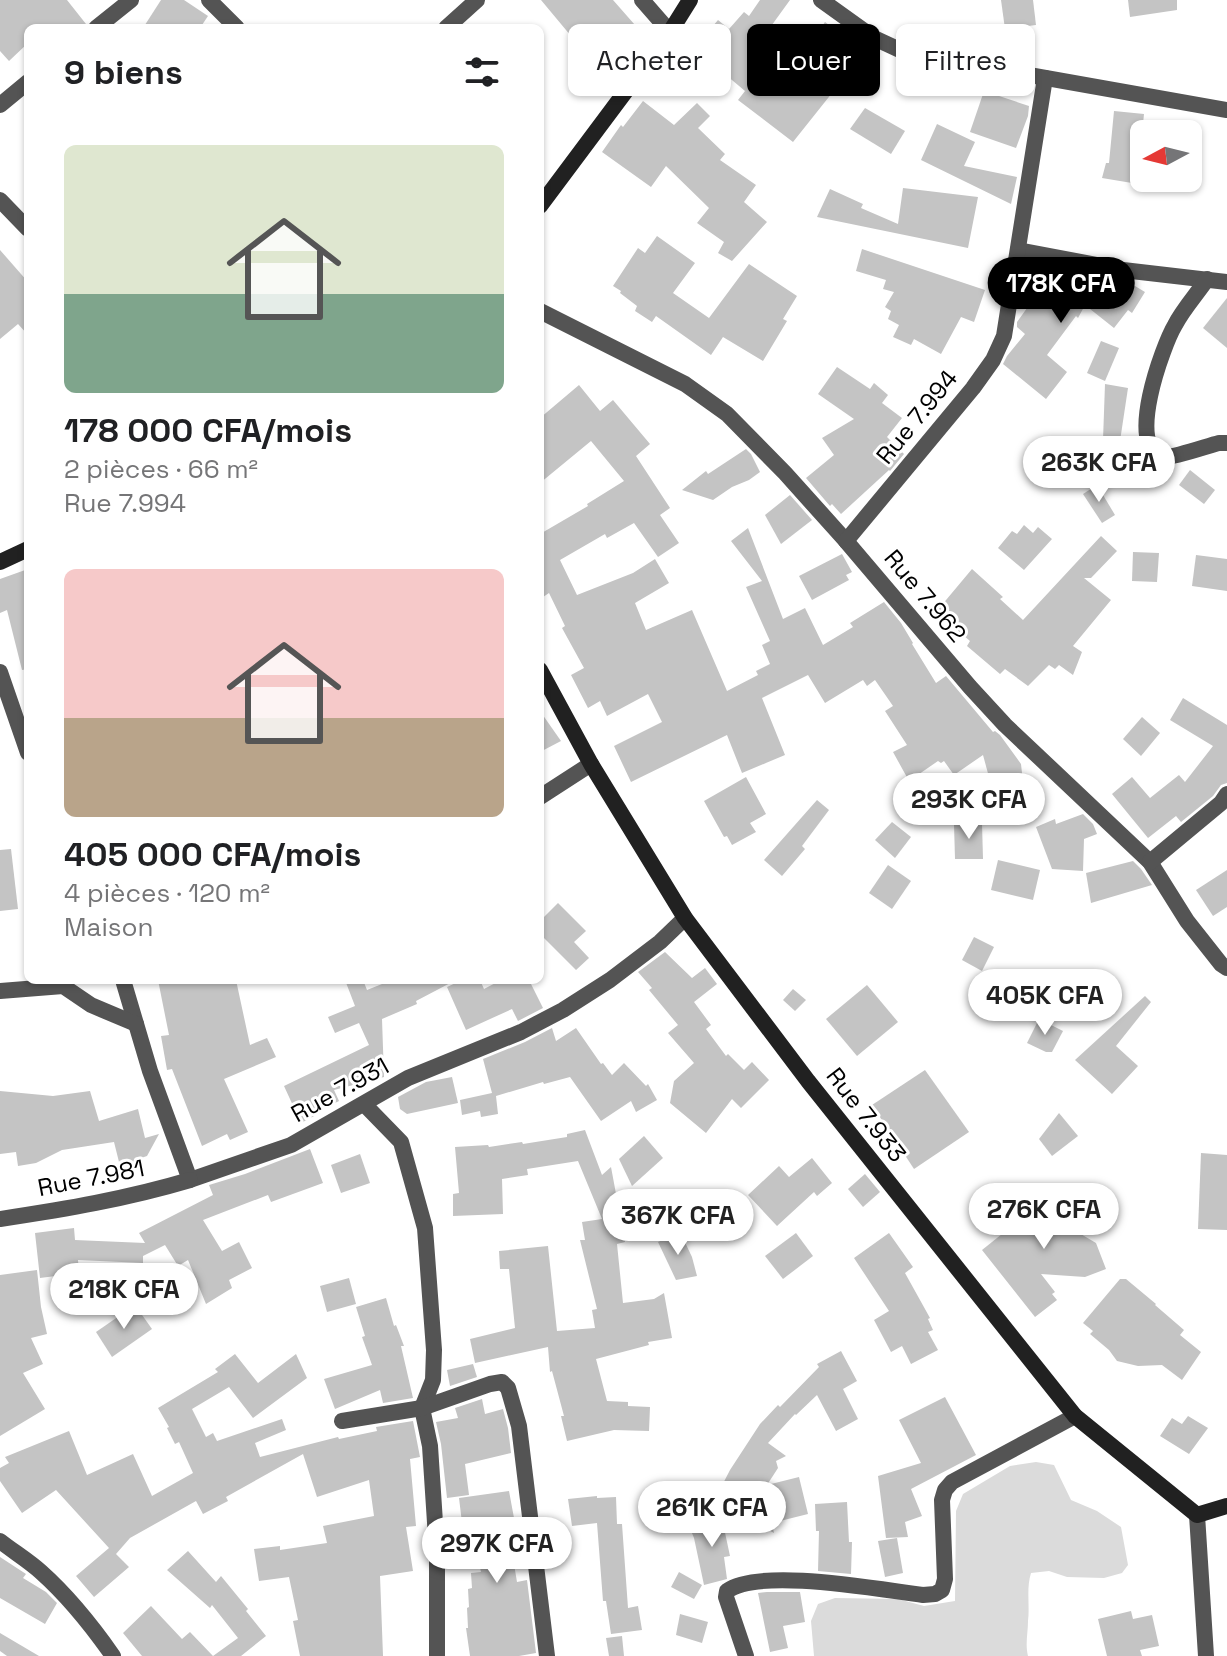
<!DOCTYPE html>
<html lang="fr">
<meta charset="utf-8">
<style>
body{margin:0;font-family:"Space Grotesk",sans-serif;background:#f2f2f2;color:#202124;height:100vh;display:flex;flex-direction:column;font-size:30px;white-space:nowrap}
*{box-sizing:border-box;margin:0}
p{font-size:26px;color:#757577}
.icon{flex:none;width:44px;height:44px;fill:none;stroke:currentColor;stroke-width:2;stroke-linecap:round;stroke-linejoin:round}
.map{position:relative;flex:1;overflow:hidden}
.drawer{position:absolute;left:24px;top:24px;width:520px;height:960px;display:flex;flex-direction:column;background:#fff;border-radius:12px;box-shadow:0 2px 6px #0004}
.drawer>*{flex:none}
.guide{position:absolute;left:568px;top:24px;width:538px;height:72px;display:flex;gap:16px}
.needle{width:52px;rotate:263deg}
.buttons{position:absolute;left:1130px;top:120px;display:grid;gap:16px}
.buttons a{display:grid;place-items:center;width:72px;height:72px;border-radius:12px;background:#fff;box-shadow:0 2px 6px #0004;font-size:40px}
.price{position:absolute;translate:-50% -68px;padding:0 18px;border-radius:28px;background:#fff;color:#222;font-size:26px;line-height:52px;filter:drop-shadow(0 2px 4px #0008)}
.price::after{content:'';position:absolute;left:50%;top:48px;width:24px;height:18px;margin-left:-12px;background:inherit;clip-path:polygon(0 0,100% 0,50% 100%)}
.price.current{background:#000;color:#fff}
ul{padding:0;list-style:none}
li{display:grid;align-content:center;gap:16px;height:424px;padding:0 40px}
li span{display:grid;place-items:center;height:248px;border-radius:12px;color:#555}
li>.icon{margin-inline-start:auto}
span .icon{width:144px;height:144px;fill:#fffc;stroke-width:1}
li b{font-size:34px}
h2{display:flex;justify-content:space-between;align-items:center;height:96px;padding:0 40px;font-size:34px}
.tag{padding:0 28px;border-radius:12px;background:#fff;box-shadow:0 2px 6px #0004;font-size:28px;line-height:72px}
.tag.current{background:#000;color:#fff}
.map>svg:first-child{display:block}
.green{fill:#dbdbdb}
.building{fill:#c4c4c4}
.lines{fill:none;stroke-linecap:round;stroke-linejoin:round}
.street{stroke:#545454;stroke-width:16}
.secondary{stroke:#212121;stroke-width:16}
.labels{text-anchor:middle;stroke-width:6;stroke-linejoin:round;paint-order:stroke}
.street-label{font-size:24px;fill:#000;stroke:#fff}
</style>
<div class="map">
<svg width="1227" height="1656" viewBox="0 0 1227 1656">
<rect width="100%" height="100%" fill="#fff"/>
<path class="green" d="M1036,1462L1054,1465L1071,1500L1097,1511L1121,1527L1128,1565L1122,1573L1104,1578L1067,1577L1049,1571L1031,1573C1026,1589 1030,1605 1028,1621C1028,1633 1025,1644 1028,1656H814L811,1621L818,1604L835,1598L898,1599L924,1606L955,1601L956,1511L963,1494L1010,1466Z"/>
<g class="building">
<path d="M0,0H67L86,24L85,28H28V43L9,61L0,51Z"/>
<path d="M161,0H184L208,16L200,28H143Z"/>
<path d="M541,0H613L642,33L636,39L638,41L601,72Z"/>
<path d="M760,0H790L769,29L801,55L825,22L848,39L851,35L874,50L869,57L873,59L850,90L840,83L793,142L738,100L745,91L713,64L706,73L687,57L718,20L729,29L744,12L749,16Z"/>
<path d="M1001,0H1033L1036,25L1005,29Z"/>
<path d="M1128,0H1177V10L1130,17Z"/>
<path d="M984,91L1029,106L1028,116L1016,148L970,132Z"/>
<path d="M643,101L674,125L697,103L710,116L698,128L725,154L720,160L756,185L744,202L767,222L732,261L718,253L724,242L697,223L709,208L666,166L651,187L602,152L621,125L623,127Z"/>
<path d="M865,108L905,131L891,154L850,129Z"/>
<path d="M1114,111L1144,114L1139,163H1135L1132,183L1102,178L1106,163H1109Z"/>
<path d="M937,124L975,142L964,166L1017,177L1011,204L921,160Z"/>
<path d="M903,188L978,197L968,248L817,217L830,189L863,204L861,208L898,224Z"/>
<path d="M657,236L695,263L673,293L709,318L749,264L797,296L783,319L787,321L763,361L723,337L711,355L656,316L652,322L635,311L637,306L620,293L621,291L613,286L638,248L645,253Z"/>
<path d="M862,249L985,290L974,322L961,317L941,354L914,339L911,345L893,337L899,325L888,319L891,311L885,307L894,292L883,289L886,280L856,271Z"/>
<path d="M0,250L28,282V335L18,324L0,339Z"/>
<path d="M1085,274L1093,276L1123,294L1130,283L1145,292L1132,313L1128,310L1114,328L1085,305L1078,318L1076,316L1047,355L1067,372L1046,399L1003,364L1007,356L1025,334L1017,327V322L1035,297L1025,292L1032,277L1073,294Z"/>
<path d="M1227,298V348L1203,328Z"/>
<path d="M1101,341L1119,348L1105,381L1087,373Z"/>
<path d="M837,367L870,389L874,383L888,395L882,403L902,418L887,437L904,454L890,471L889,470L841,514L832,504L830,506L806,478L834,455L822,438L854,419L818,394Z"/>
<path d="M1105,384L1128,388L1120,441L1103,440Z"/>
<path d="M579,385L600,411L613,400L650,444L636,456L670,508L660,515L679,543L658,557L634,523L607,538L605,534L560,560L577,595L633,573L655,559L669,583L635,603L646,630L692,610L727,691L758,675L756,671L770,664L762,645L770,641L746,587L762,581L731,541L748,528L783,619L805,608L823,645L853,627L850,623L884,602L901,623L913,643L912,644L936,683L946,676L993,732L995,731L1000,735L1021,764L1026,809L999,814L983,755L954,775L944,761L941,763L938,761L909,781L893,752L907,745L885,711L893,706L875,680L867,686L863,680L825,703L808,675L762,698L785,755L742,773L727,735L631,782L614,746L662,722L648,694L607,716L600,701L588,708L571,675L584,668L562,628L565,626L549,593L540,599V534L588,506L587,504L624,481L591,441L540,483V418Z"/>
<path d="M1130,447L1133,472L1112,474L1109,449Z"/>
<path d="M746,449L751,454L760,472L749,480L732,487L713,500L682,490L706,471L708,474Z"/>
<path d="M1190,470L1215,490L1204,504L1179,485Z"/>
<path d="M1097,485L1115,515L1102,523L1083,494Z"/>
<path d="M790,495L812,520L781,544L765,515Z"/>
<path d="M1024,525L1033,533L1038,527L1052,539L1024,570L998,548L1012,531L1017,534Z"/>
<path d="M1101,536L1117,551L1091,578H1084L1111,600L1073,646L1082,652L1073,675L1059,665L1055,669L1049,665L1028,686L1005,669L1000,674L967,646L970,641L936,612L972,569L1003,597L1000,599L1023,620Z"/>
<path d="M1133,552L1159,553L1157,582L1132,581Z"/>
<path d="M842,554L852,572L846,575L849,580L812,600L799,576Z"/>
<path d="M1196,555L1227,559V591L1192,586Z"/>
<path d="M28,569V669L22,670L7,610L0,613V579Z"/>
<path d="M1183,698L1227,725V783L1221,785L1213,796L1181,822L1176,816L1148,838L1112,794L1132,777L1150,798L1179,775L1185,782L1213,746L1170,720Z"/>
<path d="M540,711L561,741L540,752Z"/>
<path d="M1142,717L1160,733L1141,756L1123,739Z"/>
<path d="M746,777L766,814L750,823L756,832L732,845L727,836L724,837L704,801Z"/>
<path d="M817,800L829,810L802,846L805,849L782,876L764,860Z"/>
<path d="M1083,814L1093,824L1097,834L1084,839L1083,871L1052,869L1036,827L1055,819L1056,824Z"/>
<path d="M892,822L911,837L895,858L875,840Z"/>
<path d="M982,823L983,859H955L954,824Z"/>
<path d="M11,849L18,909L0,911V850Z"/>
<path d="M998,860L1040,870L1033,900L991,890Z"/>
<path d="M1133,861L1141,869L1152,885L1091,903L1086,873Z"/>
<path d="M888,865L911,881L892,909L869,893Z"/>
<path d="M1227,870V907L1213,916L1196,890Z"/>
<path d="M558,903L586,931L574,942L589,958L576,970L540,934V921Z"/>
<path d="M974,937L994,947L982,971L962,960Z"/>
<path d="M665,952L692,978L705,968L717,984L694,1002L711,1025L706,1029L726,1056L728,1054L744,1070L752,1062L769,1080L741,1108L732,1099L706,1133L670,1103L674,1081L694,1063L668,1033L678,1025L649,990L652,988L638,972Z"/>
<path d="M158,980H236L250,1045L267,1038L276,1057L224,1079L248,1132L230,1140L227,1134L202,1146L172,1069L167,1070L161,1036L169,1035Z"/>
<path d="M345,980H363L367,990L392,980H456L416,1001L417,1004L382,1019L384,1077L334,1090L339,1101L319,1111L320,1113L301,1123L284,1086L369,1045L359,1023L335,1033L328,1017L355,1006Z"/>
<path d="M462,980H480L484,989L501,980H529L543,1008L518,1021L512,1009L466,1030L447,987Z"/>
<path d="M867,985L898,1022L857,1056L826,1019Z"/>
<path d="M793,989L806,1000L795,1011L783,1000Z"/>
<path d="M1145,996L1151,1002L1116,1046L1138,1066L1112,1094L1075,1060Z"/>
<path d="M1039,1019L1063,1031L1052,1052H1046L1027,1043Z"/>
<path d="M552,1028L556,1041L576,1028L601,1064L603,1063L612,1075L624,1063L646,1086L648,1084L657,1100L636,1112L631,1101L601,1121L570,1077L544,1084L543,1082L496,1096L498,1114L481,1117L480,1111L462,1115L460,1100L492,1093L483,1059L525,1042Z"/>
<path d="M925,1070L969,1132L914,1169L872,1105Z"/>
<path d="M452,1077L458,1103L407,1114L400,1109L398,1097L426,1082Z"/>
<path d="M0,1091L53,1096L90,1091L99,1121L138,1109L145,1138L159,1134L147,1156L138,1159L133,1164L120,1166L114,1142L62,1150L36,1163L18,1166L16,1152L0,1154Z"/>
<path d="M1059,1113L1078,1136L1052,1156L1039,1139Z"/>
<path d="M585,1130L602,1175L611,1167L625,1242L617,1244L623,1303L654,1299L664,1293L672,1338L648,1342L649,1345L596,1359L607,1401L628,1402V1406L650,1407L649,1431L614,1430L567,1441L561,1416H564L552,1371L550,1372L548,1347L475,1363L470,1339L515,1328L509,1269H500L499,1251L548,1246L557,1331L595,1328L592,1310L597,1309L580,1240H585L582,1222L602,1219L578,1161L527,1169L528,1175L502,1179L503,1214L453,1216V1194L459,1193L455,1147L488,1145L489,1147L522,1142L523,1144L567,1137V1134Z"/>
<path d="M644,1136L663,1158L632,1186L619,1159Z"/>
<path d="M310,1149L323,1183L271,1202L268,1195L203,1220L222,1251L239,1242L252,1268L229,1280L232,1288L206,1304L188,1260L178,1266L165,1245L143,1256V1263L78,1260L79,1273L40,1278L35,1233L74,1228L75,1240L145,1243L139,1233L213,1195L209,1185L245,1174Z"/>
<path d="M1201,1153L1227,1155V1230L1198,1229Z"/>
<path d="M360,1154L370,1183L341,1193L331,1165Z"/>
<path d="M812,1158L832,1183L817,1196L814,1192L777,1226L748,1195L779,1166L789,1177Z"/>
<path d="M865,1174L880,1192L863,1207L848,1189Z"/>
<path d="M1057,1186L1073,1204L1070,1207L1083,1222L1074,1230L1096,1243L1106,1269L1085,1277L1041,1274L1055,1292L1052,1294L1057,1300L1035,1317L982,1250L1017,1222L1015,1219Z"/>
<path d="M680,1232L692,1257L697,1276L676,1280L658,1242Z"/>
<path d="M796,1233L813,1256L783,1279L765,1256Z"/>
<path d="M889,1233L913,1267L905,1273L930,1318L928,1319L933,1330L928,1332L938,1350L911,1364L902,1346L891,1352L874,1320L889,1311L854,1258Z"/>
<path d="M37,1270L41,1307L47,1334L31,1338L43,1364L23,1373L45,1409L0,1436V1275Z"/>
<path d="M349,1278L356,1304L327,1312L320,1286Z"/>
<path d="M1120,1279H1126L1156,1304L1155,1305L1184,1330L1180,1335L1201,1352L1182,1380L1162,1365L1138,1366L1117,1361L1109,1350L1090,1334L1093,1331L1083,1323Z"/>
<path d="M386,1298L394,1326L396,1325L404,1346H401L413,1398L383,1403L380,1390L335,1409L324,1379L372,1365L362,1337L365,1336L356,1307Z"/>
<path d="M135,1305L152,1329L112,1357L96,1332Z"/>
<path d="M841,1351L857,1381L843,1389L858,1419L836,1431L817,1395L796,1415L795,1414L768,1443L786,1456L776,1461L778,1468L767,1485L799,1477L808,1514L772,1523L774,1533L714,1501L730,1470L760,1424L778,1405L780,1407L819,1367L817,1364Z"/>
<path d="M235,1354L258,1383L296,1354L307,1378L253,1418L229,1387L192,1409L206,1437L213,1433L217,1441L282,1419L286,1430L255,1443L260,1457L338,1437L339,1439L377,1431L376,1427L382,1426L413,1421L420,1457L410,1459L416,1526L406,1527L413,1571L380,1576L383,1656H300L293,1621L298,1620L289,1577L259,1581L254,1549L280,1546V1550L327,1543L323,1526L374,1516L369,1480L317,1497L303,1454L226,1497L228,1501L203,1514L196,1501L130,1538L116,1554L129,1567L94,1597L76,1576L109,1548L56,1490L22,1513L0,1481V1468L9,1463L5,1457L69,1431L87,1475L133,1454L152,1496L193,1473L179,1442L175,1444L167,1428L169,1427L158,1408L218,1372L215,1369Z"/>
<path d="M473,1364L477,1377L450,1386L447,1370Z"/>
<path d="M945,1397L976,1455L911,1489L922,1516L905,1522L908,1537L886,1538L878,1476L921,1463L899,1420Z"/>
<path d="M482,1399L485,1414L503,1409L508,1428L511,1453L465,1464L469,1495L447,1498L441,1444L436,1422L458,1418L455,1408Z"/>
<path d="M1188,1416L1208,1428L1189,1454L1160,1436L1172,1418L1182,1424Z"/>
<path d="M509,1491L514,1518L506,1519L511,1558H513L517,1582L527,1580L536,1653L519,1656H470L466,1628H468L467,1608L469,1607L468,1589L472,1588L471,1573L481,1572L479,1563L493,1561L484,1526L463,1531L459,1498Z"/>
<path d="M597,1496V1498L616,1497L617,1524H622L628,1608L638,1606L642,1630L611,1634L606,1601H603L597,1523L572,1526L568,1499Z"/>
<path d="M847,1502L849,1542H852L851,1574L818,1571L819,1531H816L815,1504Z"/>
<path d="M721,1514L730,1556L724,1557L727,1579L704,1585L694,1538L690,1528Z"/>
<path d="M897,1538L903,1573L885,1577L878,1541Z"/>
<path d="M188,1551L216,1582L221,1576L248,1609L246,1611L266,1636L241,1656H213L238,1638L212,1605L210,1608L167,1570Z"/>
<path d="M0,1557L26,1574L23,1578L46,1592L57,1603L45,1624L0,1598Z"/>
<path d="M679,1572L702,1585L694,1599L671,1587Z"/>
<path d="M767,1592H800L805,1622L783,1626L788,1648L770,1652L758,1593Z"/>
<path d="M151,1606L182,1639L190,1632L213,1656H142L123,1633Z"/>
<path d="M1131,1611L1133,1619L1152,1615L1159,1646L1140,1650L1142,1656H1107L1098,1619Z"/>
<path d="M680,1614L708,1622L702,1643L676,1635Z"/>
<path d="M0,1633L39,1656H7L0,1651Z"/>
<path d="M622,1636L624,1656H609L606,1638Z"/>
</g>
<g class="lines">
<g class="street">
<path d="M209,0L237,28"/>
<path d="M642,0L670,32"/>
<path d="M821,0L874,38L902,51L932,60L1012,72L1227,110"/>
<path d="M96,28L131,0"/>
<path d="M446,28L477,0"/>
<path d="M0,105L28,82"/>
<path d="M0,200L28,229"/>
<path d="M1018,250L1123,270L1227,282"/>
<path d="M1207,279C1197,294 1183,309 1175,325C1163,345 1124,451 1164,457C1174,458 1207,446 1219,443H1227"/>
<path d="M540,311L685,384L727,414L785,473L846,541L970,687L1005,725L1150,862L1187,921L1221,964L1227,968"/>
<path d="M846,541L973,388L993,360L1004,336L1045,78"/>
<path d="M0,672L28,753"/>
<path d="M540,797L591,764"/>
<path d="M1150,862L1221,803L1227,794"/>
<path d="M123,980L150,1071L190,1180L291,1145L408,1078L521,1032L563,1010L610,980L660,942L685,918"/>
<path d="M0,991L63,986L91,1005L136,1024"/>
<path d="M365,1105L401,1142L425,1228L434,1350L433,1380L422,1408L430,1446L437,1553V1656"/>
<path d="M0,1219C66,1209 126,1199 190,1180"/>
<path d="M342,1421L422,1408L490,1384L502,1382L508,1388L519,1426L547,1656"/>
<path d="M1197,1515L1206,1656"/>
<path d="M0,1541C14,1552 29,1561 41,1572C69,1597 92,1626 113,1656"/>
<path d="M746,1656L726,1597L727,1591C760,1567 881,1590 923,1595L935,1594L942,1590L945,1579L942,1500L945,1490L952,1482L1075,1416"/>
</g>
<g class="secondary">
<path d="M540,206L670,32L690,0"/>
<path d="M0,562L28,549"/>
<path d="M540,670L591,764L685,918L808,1081L1075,1416L1197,1515L1227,1506"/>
</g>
</g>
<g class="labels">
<g class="street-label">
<text transform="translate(917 417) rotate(-51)" y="8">Rue 7.994</text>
<text transform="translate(925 596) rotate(50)" y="8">Rue 7.962</text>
<text transform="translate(340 1090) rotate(-29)" y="8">Rue 7.931</text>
<text transform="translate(866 1115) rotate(52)" y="8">Rue 7.933</text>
<text transform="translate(91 1178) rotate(-11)" y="8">Rue 7.981</text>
</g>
</g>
</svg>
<div class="buttons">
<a><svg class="needle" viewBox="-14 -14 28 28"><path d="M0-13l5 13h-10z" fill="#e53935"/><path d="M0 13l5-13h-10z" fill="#757577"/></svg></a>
</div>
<b class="price current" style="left:1061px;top:325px">178K CFA</b>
<b class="price" style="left:1099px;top:504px">263K CFA</b>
<b class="price" style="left:969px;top:841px">293K CFA</b>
<b class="price" style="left:1045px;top:1037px">405K CFA</b>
<b class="price" style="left:1044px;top:1251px">276K CFA</b>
<b class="price" style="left:678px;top:1257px">367K CFA</b>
<b class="price" style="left:124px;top:1331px">218K CFA</b>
<b class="price" style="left:712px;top:1549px">261K CFA</b>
<b class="price" style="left:497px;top:1585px">297K CFA</b>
<div class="guide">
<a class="tag">Acheter</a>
<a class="tag current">Louer</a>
<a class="tag">Filtres</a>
</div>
<section class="drawer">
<h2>9 biens<svg class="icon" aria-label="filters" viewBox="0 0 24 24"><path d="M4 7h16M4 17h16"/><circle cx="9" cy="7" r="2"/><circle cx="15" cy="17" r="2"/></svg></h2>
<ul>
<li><span style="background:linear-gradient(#dfe7d0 60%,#7fa58c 0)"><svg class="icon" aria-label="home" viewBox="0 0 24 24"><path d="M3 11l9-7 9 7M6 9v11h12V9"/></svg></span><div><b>178 000 CFA/mois</b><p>2 pièces · 66 m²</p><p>Rue 7.994</p></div></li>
<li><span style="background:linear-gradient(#f6c9c9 60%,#b9a48a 0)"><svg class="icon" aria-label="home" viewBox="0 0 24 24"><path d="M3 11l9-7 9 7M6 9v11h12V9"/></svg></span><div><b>405 000 CFA/mois</b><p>4 pièces · 120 m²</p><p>Maison</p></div></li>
</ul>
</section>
</div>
